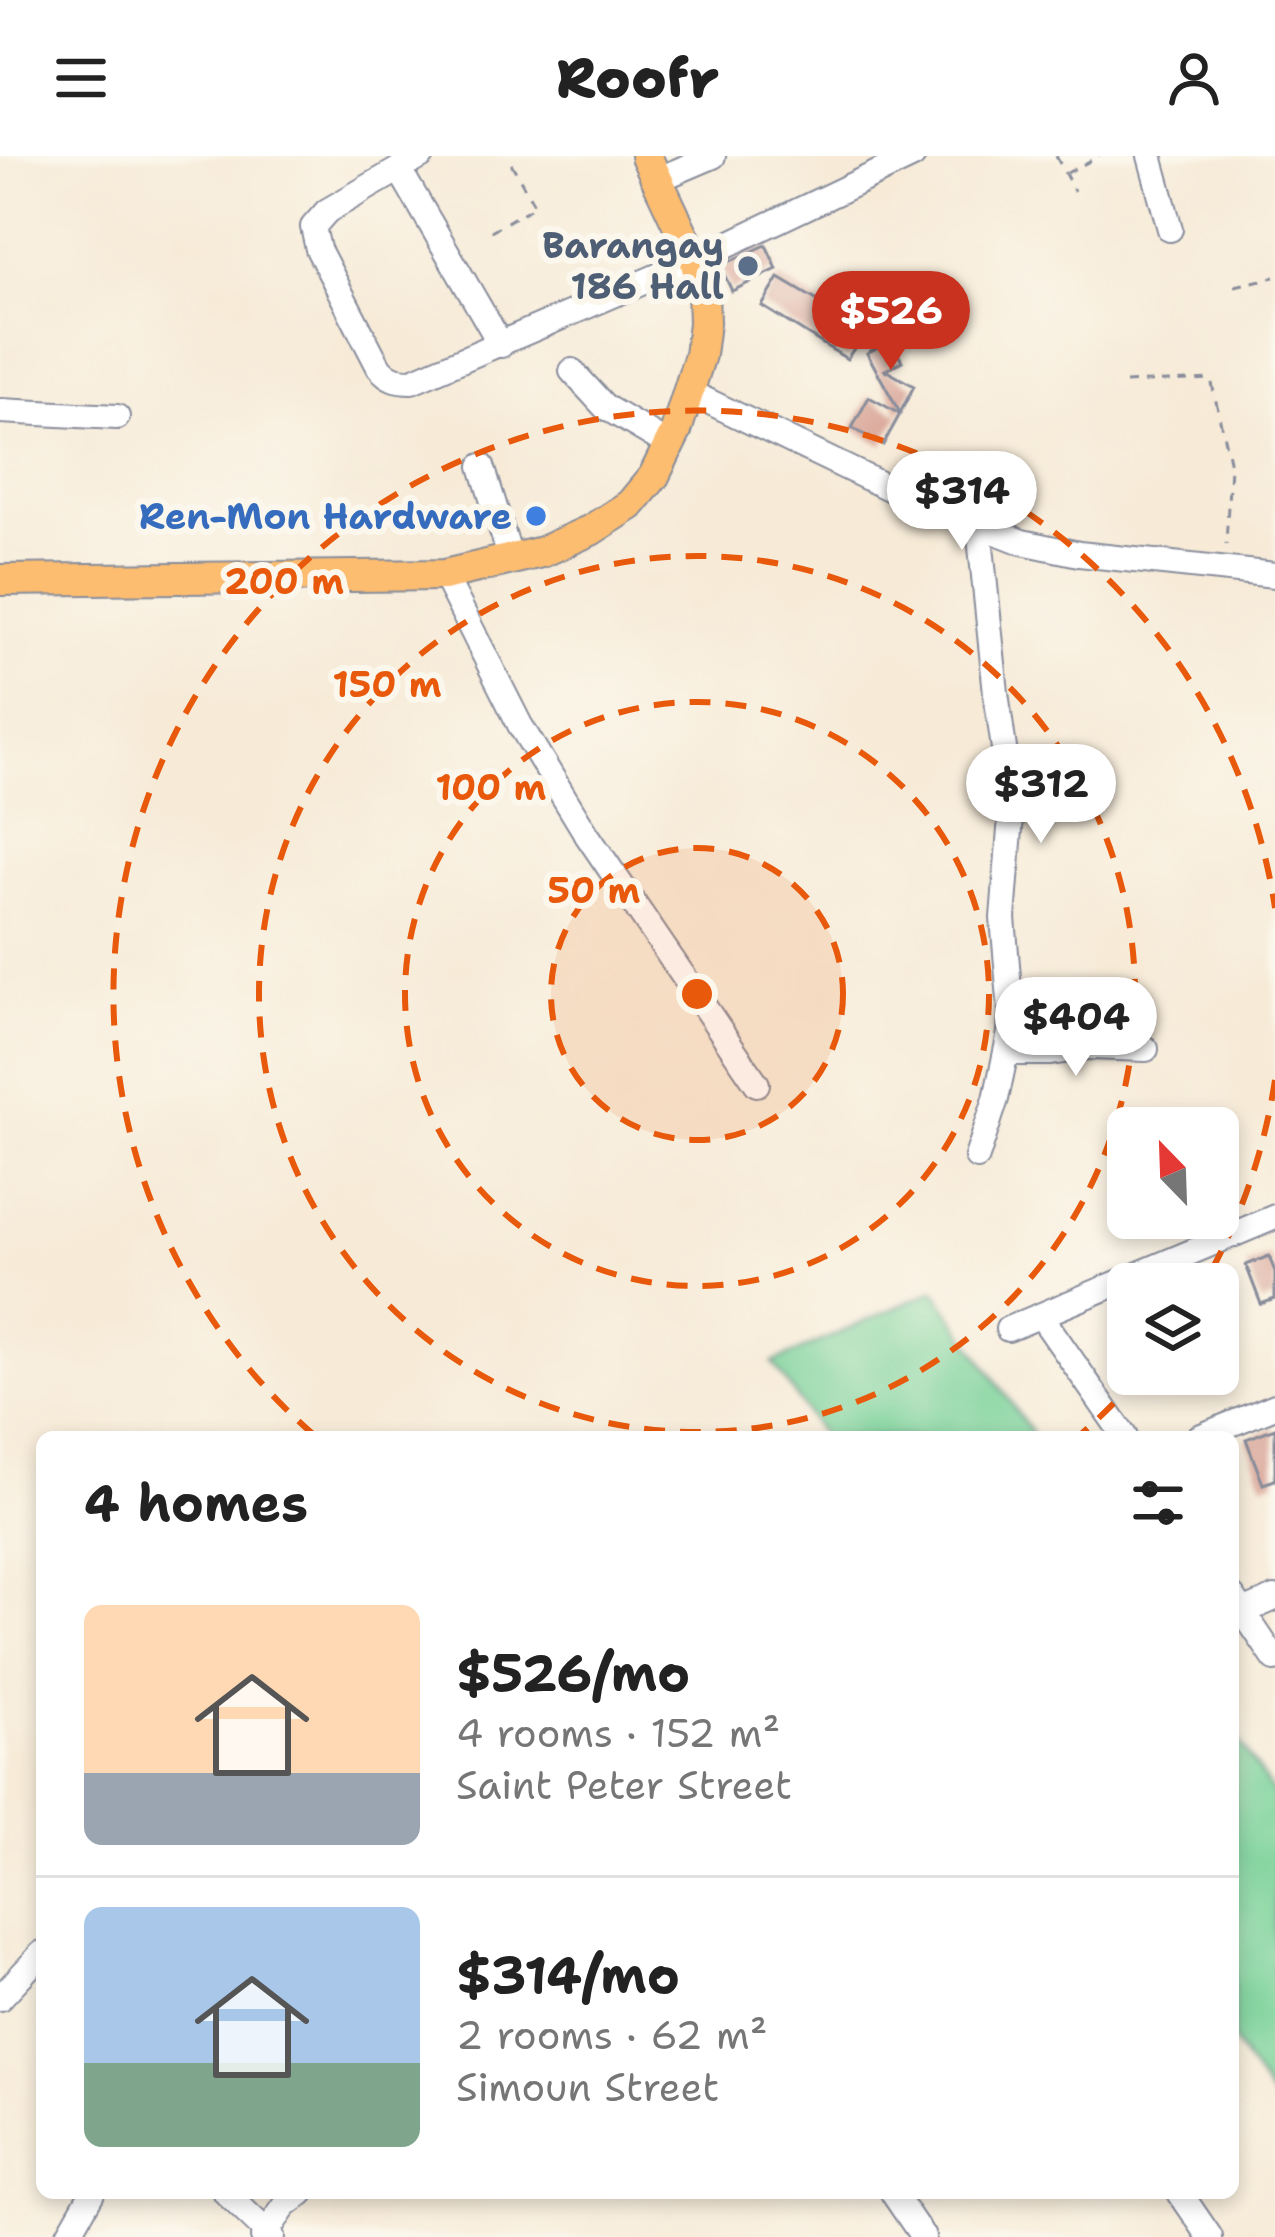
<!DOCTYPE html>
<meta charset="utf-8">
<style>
body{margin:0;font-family:"Shantell Sans",sans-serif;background:#f6f6f6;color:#222;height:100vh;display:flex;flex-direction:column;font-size:45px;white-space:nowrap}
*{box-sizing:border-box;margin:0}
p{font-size:39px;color:#767676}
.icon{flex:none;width:66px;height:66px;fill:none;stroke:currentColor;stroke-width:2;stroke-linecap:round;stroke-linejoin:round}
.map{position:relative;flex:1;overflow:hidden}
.sheet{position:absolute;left:36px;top:1275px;width:1203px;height:768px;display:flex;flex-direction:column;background:#fff;border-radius:18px;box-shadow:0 6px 18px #0003}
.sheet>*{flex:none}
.needle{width:78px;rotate:337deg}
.fabs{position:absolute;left:1107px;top:951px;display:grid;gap:24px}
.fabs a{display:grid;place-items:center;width:132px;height:132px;border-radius:18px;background:#fff;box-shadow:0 6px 18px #0003;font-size:60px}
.price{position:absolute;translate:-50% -102px;padding:0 27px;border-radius:42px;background:#fff;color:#222;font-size:39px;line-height:78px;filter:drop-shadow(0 3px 6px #0008)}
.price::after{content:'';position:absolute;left:50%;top:72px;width:36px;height:27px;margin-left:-18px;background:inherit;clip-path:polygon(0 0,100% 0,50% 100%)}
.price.on{background:#c8321e;color:#fff}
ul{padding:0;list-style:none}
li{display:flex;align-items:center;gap:36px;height:300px;padding:0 48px}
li+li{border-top:3px solid #e0e0e0}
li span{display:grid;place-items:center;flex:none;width:336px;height:240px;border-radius:18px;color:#555}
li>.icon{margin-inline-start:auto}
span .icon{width:144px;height:144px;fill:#fffc;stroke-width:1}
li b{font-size:51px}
h2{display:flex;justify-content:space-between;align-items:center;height:144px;padding:0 48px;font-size:51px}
header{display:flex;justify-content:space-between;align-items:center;height:156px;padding:0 48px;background:#fff;font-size:54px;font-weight:800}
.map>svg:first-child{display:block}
.green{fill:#76d096;stroke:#48807a;stroke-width:3}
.building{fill:#d69f91}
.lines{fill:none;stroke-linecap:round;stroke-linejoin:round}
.minor-casing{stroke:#898d9b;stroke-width:28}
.major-casing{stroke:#898d9b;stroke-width:34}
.path{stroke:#898d9b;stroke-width:3;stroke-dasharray:9 9;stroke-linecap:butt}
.minor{stroke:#fff;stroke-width:24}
.major{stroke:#fcbd6f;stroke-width:30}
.ring{fill:none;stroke:#e8590c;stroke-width:6;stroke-dasharray:21 15}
.service-dot{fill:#5c6f8a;stroke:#fbf7ec;stroke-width:4.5}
.shop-dot{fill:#3f7fe0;stroke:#fbf7ec;stroke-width:4.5}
.labels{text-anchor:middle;stroke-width:12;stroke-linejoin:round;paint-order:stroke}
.service-label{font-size:36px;font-weight:bold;fill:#4e5e75;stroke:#fbf7ec;text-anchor:end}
.shop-label{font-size:36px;font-weight:bold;fill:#366cbe;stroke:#fbf7ec;text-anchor:end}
.centre{fill:#e8590c;stroke:#fbf7ec;stroke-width:6}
.ring-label{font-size:36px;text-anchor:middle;font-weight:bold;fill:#e8590c;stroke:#fbf7ec;stroke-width:12;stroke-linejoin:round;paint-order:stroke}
</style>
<header><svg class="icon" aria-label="menu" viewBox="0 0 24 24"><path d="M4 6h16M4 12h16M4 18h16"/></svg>Roofr<svg class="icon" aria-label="person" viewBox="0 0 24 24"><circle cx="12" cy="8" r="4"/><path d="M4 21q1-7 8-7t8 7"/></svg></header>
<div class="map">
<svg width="1275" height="2081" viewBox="0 0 1275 2081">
<rect width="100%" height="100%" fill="#fbf7ec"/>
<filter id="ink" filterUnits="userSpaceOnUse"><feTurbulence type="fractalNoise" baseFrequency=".00833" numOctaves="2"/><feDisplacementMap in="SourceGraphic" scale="24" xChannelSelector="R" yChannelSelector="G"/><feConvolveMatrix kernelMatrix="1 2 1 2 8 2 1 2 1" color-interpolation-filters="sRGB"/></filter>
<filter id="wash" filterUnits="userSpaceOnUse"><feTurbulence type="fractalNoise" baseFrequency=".004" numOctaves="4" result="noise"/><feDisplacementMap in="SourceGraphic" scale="48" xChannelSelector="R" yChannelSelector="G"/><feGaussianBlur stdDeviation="2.7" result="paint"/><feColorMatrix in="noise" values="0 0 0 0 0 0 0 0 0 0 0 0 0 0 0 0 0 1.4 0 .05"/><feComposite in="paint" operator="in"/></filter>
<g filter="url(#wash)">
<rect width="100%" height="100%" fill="#f7ebd8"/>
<g class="green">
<path d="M935,1134L1034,1281H823L773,1207Z"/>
<path d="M1233,1577L1275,1640V1948L1233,1886Z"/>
</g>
<g id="blocks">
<g class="building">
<path d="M766,89L777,113L732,135L720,110Z"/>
<path d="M779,122L838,157L842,150L870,168L847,203L762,150Z"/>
<path d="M891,184L902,205L885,214L914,230L900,257L867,197Z"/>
<path d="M869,241L900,258L883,289L852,272Z"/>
<path d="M1269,1100L1275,1116V1143L1261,1148L1246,1109Z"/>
<path d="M1275,1272V1324L1263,1328L1246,1283Z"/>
</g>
</g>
</g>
<g filter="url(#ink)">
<use href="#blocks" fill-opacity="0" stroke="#898d9b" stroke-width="3"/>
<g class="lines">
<defs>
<g id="minor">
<path d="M422,0L327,55L313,71L318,93L379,211C389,223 397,225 412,225L695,104L913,0"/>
<path d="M1150,0L1170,73"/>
<path d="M399,13L501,189"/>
<path d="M659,23L713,0"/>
<path d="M572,215L605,251L669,289"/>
<path d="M689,236L905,340L1022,386L1079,398L1275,419"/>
<path d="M0,255L117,261"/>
<path d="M482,310L511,404"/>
<path d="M444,419L520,569L587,679L757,928"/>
<path d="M1008,897H1051L1089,891L1146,893"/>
<path d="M977,1001L996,943L1010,877L1011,856L1003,762L1012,648L996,537L979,371"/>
<path d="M1041,1160L1125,1281"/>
<path d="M1008,1173L1275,1061"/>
<path d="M1199,1281L1275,1250"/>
<path d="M1233,1441L1275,1503"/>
<path d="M1243,1456L1275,1442"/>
<path d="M0,1842L42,1797"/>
<path d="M226,2037L272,2081"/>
<path d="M893,2037L923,2081"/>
<path d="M1180,2037L1210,2081"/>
<path d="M67,2081L92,2037"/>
<path d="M263,2081L285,2050L302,2037"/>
</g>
<path id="major" d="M0,424L444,419L542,396L591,374L630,349L654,320L676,275L700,199L704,167L703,133L695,104L646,0"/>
</defs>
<use href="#minor" class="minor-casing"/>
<use href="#major" class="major-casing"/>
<g class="path">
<path d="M1056,0L1074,35"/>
<path d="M1067,17L1099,0"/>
<path d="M491,75L535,50L507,0"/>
<path d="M1235,130L1275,121"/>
<path d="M1125,227L1211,223L1230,309L1226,389"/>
</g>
<use href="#minor" class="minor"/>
<use href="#major" class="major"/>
</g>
</g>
<circle cx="697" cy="838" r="146" fill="#e8590c" fill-opacity=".12"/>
<g class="ring">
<circle cx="697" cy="838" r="146"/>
<circle cx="697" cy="838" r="292"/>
<circle cx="697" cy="838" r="438"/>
<path d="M1275 924A584 584 0 0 1 1205 1126M1138 1221A584 584 0 0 1 1080 1279M314 1279A584 584 0 1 1 1275 752"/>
</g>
<circle class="service-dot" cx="748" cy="110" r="12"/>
<circle class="shop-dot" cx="536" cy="360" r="12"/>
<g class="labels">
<g class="service-label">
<text x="724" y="102">Barangay<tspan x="724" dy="41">186 Hall</tspan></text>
</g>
<g class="shop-label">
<text x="512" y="373">Ren-Mon Hardware</text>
</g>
</g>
<circle cx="697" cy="838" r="18" class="centre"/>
<g class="ring-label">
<text x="284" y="438">200 m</text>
<text x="387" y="541">150 m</text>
<text x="491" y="644">100 m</text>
<text x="594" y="747">50 m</text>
</g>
</svg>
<div class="fabs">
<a><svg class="needle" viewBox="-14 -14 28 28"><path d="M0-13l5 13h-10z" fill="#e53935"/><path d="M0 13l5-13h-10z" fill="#767676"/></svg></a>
<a><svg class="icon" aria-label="layers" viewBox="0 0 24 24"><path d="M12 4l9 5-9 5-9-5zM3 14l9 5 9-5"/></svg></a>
</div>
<b class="price on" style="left:891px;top:217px">$526</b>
<b class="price" style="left:962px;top:397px">$314</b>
<b class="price" style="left:1041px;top:690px">$312</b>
<b class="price" style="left:1076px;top:923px">$404</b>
<section class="sheet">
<h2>4 homes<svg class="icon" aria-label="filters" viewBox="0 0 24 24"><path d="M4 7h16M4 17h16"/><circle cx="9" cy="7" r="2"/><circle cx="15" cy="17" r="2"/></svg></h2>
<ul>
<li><span style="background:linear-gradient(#ffd9b3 70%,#9aa5b1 0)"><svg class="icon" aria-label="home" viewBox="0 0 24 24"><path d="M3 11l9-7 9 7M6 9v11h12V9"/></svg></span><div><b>$526/mo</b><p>4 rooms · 152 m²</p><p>Saint Peter Street</p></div></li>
<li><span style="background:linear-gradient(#a9c7e8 65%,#7fa58c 0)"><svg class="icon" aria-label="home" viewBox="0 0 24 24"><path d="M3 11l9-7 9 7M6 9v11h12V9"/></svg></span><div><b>$314/mo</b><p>2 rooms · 62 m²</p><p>Simoun Street</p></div></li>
</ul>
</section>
</div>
